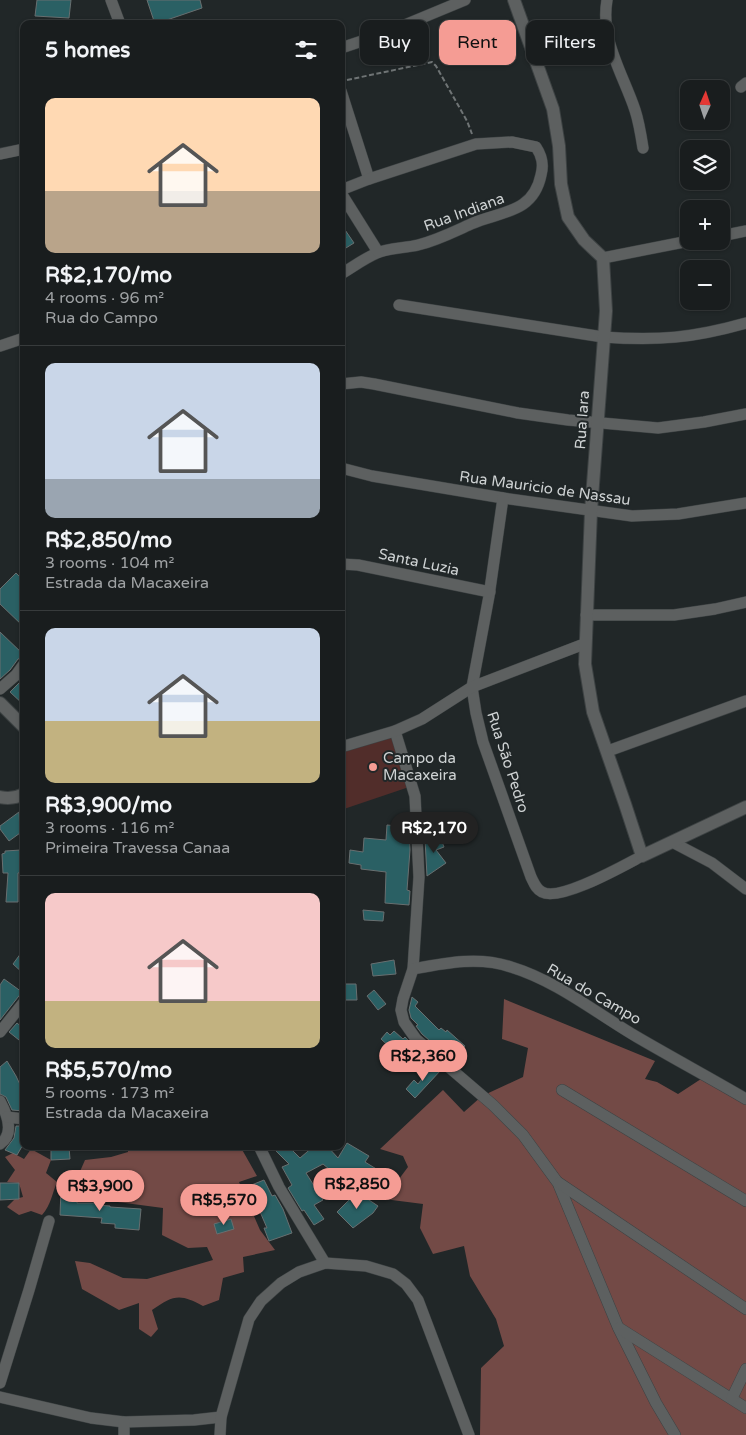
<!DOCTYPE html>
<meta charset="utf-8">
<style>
body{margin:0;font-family:"Varela Round",sans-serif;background:#262a2b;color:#f1f3f6;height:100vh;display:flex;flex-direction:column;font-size:19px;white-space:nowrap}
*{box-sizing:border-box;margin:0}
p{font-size:16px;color:#9fa2a4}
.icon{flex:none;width:28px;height:28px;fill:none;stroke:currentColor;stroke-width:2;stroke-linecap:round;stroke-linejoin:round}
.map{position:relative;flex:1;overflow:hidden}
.sheet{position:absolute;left:20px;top:20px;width:325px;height:1130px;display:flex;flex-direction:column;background:#191d1e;border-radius:10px;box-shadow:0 1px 4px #0004,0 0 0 1px #373b3c}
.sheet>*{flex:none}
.hud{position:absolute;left:360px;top:20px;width:310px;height:45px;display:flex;gap:10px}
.needle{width:32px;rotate:3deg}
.fabs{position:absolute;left:680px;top:80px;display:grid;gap:10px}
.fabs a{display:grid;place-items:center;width:50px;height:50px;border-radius:10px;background:#191d1e;box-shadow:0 1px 4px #0004,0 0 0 1px #373b3c;font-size:25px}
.price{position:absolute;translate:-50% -42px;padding:0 11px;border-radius:18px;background:#f59c94;color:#111;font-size:16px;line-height:32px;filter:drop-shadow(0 1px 2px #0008)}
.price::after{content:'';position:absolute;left:50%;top:30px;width:15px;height:11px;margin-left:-8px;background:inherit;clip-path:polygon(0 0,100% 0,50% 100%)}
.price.active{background:#222;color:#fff}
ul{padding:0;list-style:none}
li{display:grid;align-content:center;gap:10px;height:265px;padding:0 25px}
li+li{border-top:1px solid #373b3c}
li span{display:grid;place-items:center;height:155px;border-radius:10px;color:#555}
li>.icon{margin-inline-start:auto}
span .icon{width:90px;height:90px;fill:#fffc;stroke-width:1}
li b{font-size:21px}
h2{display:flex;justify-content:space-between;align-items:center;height:60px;padding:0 25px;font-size:21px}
.chip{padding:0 18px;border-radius:10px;background:#191d1e;box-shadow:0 1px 4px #0004,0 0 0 1px #373b3c;font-size:18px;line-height:45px}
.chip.active{background:#f59c94;color:#111}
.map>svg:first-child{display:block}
.green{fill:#512d2a}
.forest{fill:#734a46}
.building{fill:#2a6064;stroke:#686f70}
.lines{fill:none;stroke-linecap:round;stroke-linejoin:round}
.minor-casing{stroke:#3d4243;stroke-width:12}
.tertiary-casing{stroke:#3d4243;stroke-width:14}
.path{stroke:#6f7475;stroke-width:2;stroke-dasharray:5 2.5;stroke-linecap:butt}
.minor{stroke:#5d6060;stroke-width:11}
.tertiary{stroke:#5d6060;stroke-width:12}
.poi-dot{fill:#f59c94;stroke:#212728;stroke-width:2}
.labels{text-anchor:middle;stroke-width:4;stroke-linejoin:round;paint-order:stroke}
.street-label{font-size:15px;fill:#ced2d3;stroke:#212728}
.poi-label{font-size:15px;fill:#ced2d3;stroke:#212728;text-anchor:start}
</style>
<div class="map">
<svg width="746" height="1435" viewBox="0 0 746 1435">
<rect width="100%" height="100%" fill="#212728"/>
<path class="green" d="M394,733L412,786L341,810V748Z"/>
<g class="forest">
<path d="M504,999L655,1061L645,1079L657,1082L678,1094L701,1079L746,1098V1435H480L481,1368L504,1346L496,1319L470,1276L464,1246L433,1254L420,1228L423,1204L384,1199L408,1167L403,1156L380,1149L443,1090L464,1112L482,1096L523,1077L528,1048L502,1039Z"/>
<path d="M128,1146H240L257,1176L239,1182L260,1230L275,1250L243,1257L244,1272L223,1278L219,1300L203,1306C180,1293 173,1295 152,1310L158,1329L151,1337L139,1329V1303L119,1310L82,1289L75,1261L90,1263L123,1278L147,1279L213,1260L207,1247L188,1248L162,1235L163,1208L95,1199L78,1192V1176L85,1160L111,1157L128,1152Z"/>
<path d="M31,1149L51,1160L46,1173L57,1182C52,1194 51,1205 42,1215L31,1211L19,1215L7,1207L15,1199L23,1197L19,1183L7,1182L15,1170L5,1157L13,1153L24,1159Z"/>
</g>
<g class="building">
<path d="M37,0H71L69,18L35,16Z"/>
<path d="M147,0H200L202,8L155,24Z"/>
<path d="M341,224L354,243L341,251Z"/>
<path d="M16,573L24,581V627L0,604V589Z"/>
<path d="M0,632L24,655V657L18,659L10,670L0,679Z"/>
<path d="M19,683L24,687V705L10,692Z"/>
<path d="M19,812L20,833L9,841L0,829V826Z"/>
<path d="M387,825L409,827L410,850L407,890L410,891L409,905L385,903L386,872L361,869V865L349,863L350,850L363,852L364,838L386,840Z"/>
<path d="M439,834L444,847L436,850L446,863L427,876L425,839Z"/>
<path d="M21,850L22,872L18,873V902H6L8,873H3L2,854L5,853V851Z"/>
<path d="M363,910L384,912L383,921L364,920Z"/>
<path d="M24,949V974L13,964Z"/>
<path d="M394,960L396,974L373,976L371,964Z"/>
<path d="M4,979L22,992L0,1020V985Z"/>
<path d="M341,984H356L357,1000H341Z"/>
<path d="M374,990L386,1004L378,1010L367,996Z"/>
<path d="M412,997L418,1002L415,1006L439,1030L441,1028L446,1032L447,1030L465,1046L452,1060L422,1034L416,1026L418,1025L411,1018L409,1010Z"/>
<path d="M17,1023L24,1029V1044L9,1032Z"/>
<path d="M394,1031L403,1039L405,1037L416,1049L405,1061L381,1039L387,1032L390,1035Z"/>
<path d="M7,1061L16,1076L24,1093V1111L12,1110L6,1097L0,1094V1067Z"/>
<path d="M434,1064L441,1070L415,1098L406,1089L414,1080L418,1084Z"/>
<path d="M16,1126H24V1143L17,1155L5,1150L14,1138Z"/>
<path d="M347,1143L369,1156L365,1162L378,1170L366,1176L357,1172L347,1184L323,1164L306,1173L323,1200L314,1205L324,1219L314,1225L304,1210L302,1211L288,1188L292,1185L282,1167L289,1164L271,1146H288L300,1158L314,1146H327L338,1158Z"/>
<path d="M51,1147H69L70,1159L51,1160Z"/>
<path d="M378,1170L388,1175L383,1185L370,1178Z"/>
<path d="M264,1180L272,1196L275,1195L283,1209L292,1233L269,1241L264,1228H267L249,1186Z"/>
<path d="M0,1183H19V1199L0,1200Z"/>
<path d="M61,1190L78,1192L77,1203H96V1205L110,1206V1207L141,1209L139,1230L115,1228V1224L101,1223L102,1218L60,1215Z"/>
<path d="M357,1192L378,1206L373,1213L353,1228L337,1212Z"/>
<path d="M231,1219L234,1229L217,1234L214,1224Z"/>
</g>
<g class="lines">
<defs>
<g id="minor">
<path d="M111,0L120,24"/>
<path d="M607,0C600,40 623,74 635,110C639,122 641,135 643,148"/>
<path d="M341,48L383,34L465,0"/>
<path d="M741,87L746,83"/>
<path d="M341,91L369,179"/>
<path d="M0,154L24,149"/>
<path d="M341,190L369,179L476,144L512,142L536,147C542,156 544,164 541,175C533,214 500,211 471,224C453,232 438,240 418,245C406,248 387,248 377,253C365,258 353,267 341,274"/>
<path d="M341,193L378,252"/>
<path d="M721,236L746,231"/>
<path d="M603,258L689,241"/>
<path d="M399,305L603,337C658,341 693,338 746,323"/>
<path d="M0,346L24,338"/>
<path d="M341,384L361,382L374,384L518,413L568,420L658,428L704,422L746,414"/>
<path d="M341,468L372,476L503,498L632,516L678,514L746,503"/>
<path d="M503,498L489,596L472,687L476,713L483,742L531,877C534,883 536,889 542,892C560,902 623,866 642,856"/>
<path d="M341,564L358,565L490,592"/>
<path d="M586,615H674L715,609L746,602"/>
<path d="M0,689L16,675L24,664"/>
<path d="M395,731L415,796L419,877L413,969L403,999L401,1010L404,1022L416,1039L493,1105L523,1135L558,1183L618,1327L656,1403L675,1435"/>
<path d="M341,747L395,731L422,719L472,687L584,644"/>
<path d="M608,751L746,701"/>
<path d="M672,842L712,863L746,889"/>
<path d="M413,969C445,963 479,956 511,967C557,981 596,1013 637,1037C673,1058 710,1078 746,1099"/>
<path d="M0,1032L24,1002"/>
<path d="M562,1090L746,1201"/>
<path d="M0,1101C7,1114 15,1134 0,1144"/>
<path d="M7,1117L24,1119"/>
<path d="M259,1146L279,1187L325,1263"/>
<path d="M559,1183L746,1309"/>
<path d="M619,1328L746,1408"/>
<path d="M0,1383L29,1290L49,1221"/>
<path d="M0,1397L91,1418L124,1422L194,1420L221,1417"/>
<path d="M732,1398L746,1369"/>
<path d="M124,1435V1422"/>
<path d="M220,1435L221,1417L249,1319L261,1301L281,1283L299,1272L325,1263L366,1266L393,1274L406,1284L418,1300L469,1435"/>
</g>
<g id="tertiary">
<path d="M514,0L553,109L559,146L561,184L568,217L584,240L603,258L606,311L591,511L585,664L593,712L625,804L642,856L746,807"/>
<path d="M0,703L24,727"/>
<path d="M0,797C9,799 16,798 24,794"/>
</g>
</defs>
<use href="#minor" class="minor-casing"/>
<use href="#tertiary" class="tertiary-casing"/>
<path class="path" d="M347,80L432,62L436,66L467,121L472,134"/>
<use href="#minor" class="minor"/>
<use href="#tertiary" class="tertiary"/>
</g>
<circle class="poi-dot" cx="373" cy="767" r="5"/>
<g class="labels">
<g class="street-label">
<text transform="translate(464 212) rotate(-20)" y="5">Rua Indiana</text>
<text transform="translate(582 420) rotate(-86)" y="5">Rua Iara</text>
<text transform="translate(545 488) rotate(8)" y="5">Rua Mauricio de Nassau</text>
<text transform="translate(419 562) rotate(12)" y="5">Santa Luzia</text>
<text transform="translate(508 762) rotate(72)" y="5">Rua São Pedro</text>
<text transform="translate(594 994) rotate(30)" y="5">Rua do Campo</text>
</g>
<g class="poi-label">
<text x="383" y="763">Campo da<tspan x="383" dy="17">Macaxeira</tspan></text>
</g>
</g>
</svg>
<div class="fabs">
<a><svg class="needle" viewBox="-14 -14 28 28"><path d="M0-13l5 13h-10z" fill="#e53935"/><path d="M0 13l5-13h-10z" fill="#9fa2a4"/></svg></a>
<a><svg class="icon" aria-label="layers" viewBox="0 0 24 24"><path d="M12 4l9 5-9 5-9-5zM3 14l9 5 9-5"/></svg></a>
<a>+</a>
<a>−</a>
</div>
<b class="price active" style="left:434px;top:854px">R$2,170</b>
<b class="price" style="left:423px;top:1082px">R$2,360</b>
<b class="price" style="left:357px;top:1210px">R$2,850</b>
<b class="price" style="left:100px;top:1212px">R$3,900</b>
<b class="price" style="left:224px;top:1226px">R$5,570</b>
<div class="hud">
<a class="chip">Buy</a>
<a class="chip active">Rent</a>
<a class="chip">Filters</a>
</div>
<section class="sheet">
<h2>5 homes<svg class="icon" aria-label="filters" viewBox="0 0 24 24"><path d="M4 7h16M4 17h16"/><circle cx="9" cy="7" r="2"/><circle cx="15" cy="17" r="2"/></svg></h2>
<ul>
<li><span style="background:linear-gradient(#ffd9b3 60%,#b9a48a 0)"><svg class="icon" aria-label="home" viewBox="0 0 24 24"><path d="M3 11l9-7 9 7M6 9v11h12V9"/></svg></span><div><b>R$2,170/mo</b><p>4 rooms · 96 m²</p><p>Rua do Campo</p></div></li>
<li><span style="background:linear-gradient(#c9d6e8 75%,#9aa5b1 0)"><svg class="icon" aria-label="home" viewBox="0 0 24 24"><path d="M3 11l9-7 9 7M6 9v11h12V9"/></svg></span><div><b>R$2,850/mo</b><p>3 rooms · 104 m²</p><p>Estrada da Macaxeira</p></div></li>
<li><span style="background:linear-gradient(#c9d6e8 60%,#c2b280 0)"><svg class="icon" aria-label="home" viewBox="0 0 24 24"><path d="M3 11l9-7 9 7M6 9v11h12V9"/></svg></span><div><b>R$3,900/mo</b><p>3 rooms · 116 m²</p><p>Primeira Travessa Canaa</p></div></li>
<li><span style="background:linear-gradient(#f6c9c9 70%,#c2b280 0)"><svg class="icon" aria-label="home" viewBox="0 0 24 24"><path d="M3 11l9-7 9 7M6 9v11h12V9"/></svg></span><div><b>R$5,570/mo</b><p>5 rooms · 173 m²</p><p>Estrada da Macaxeira</p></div></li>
</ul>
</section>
</div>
